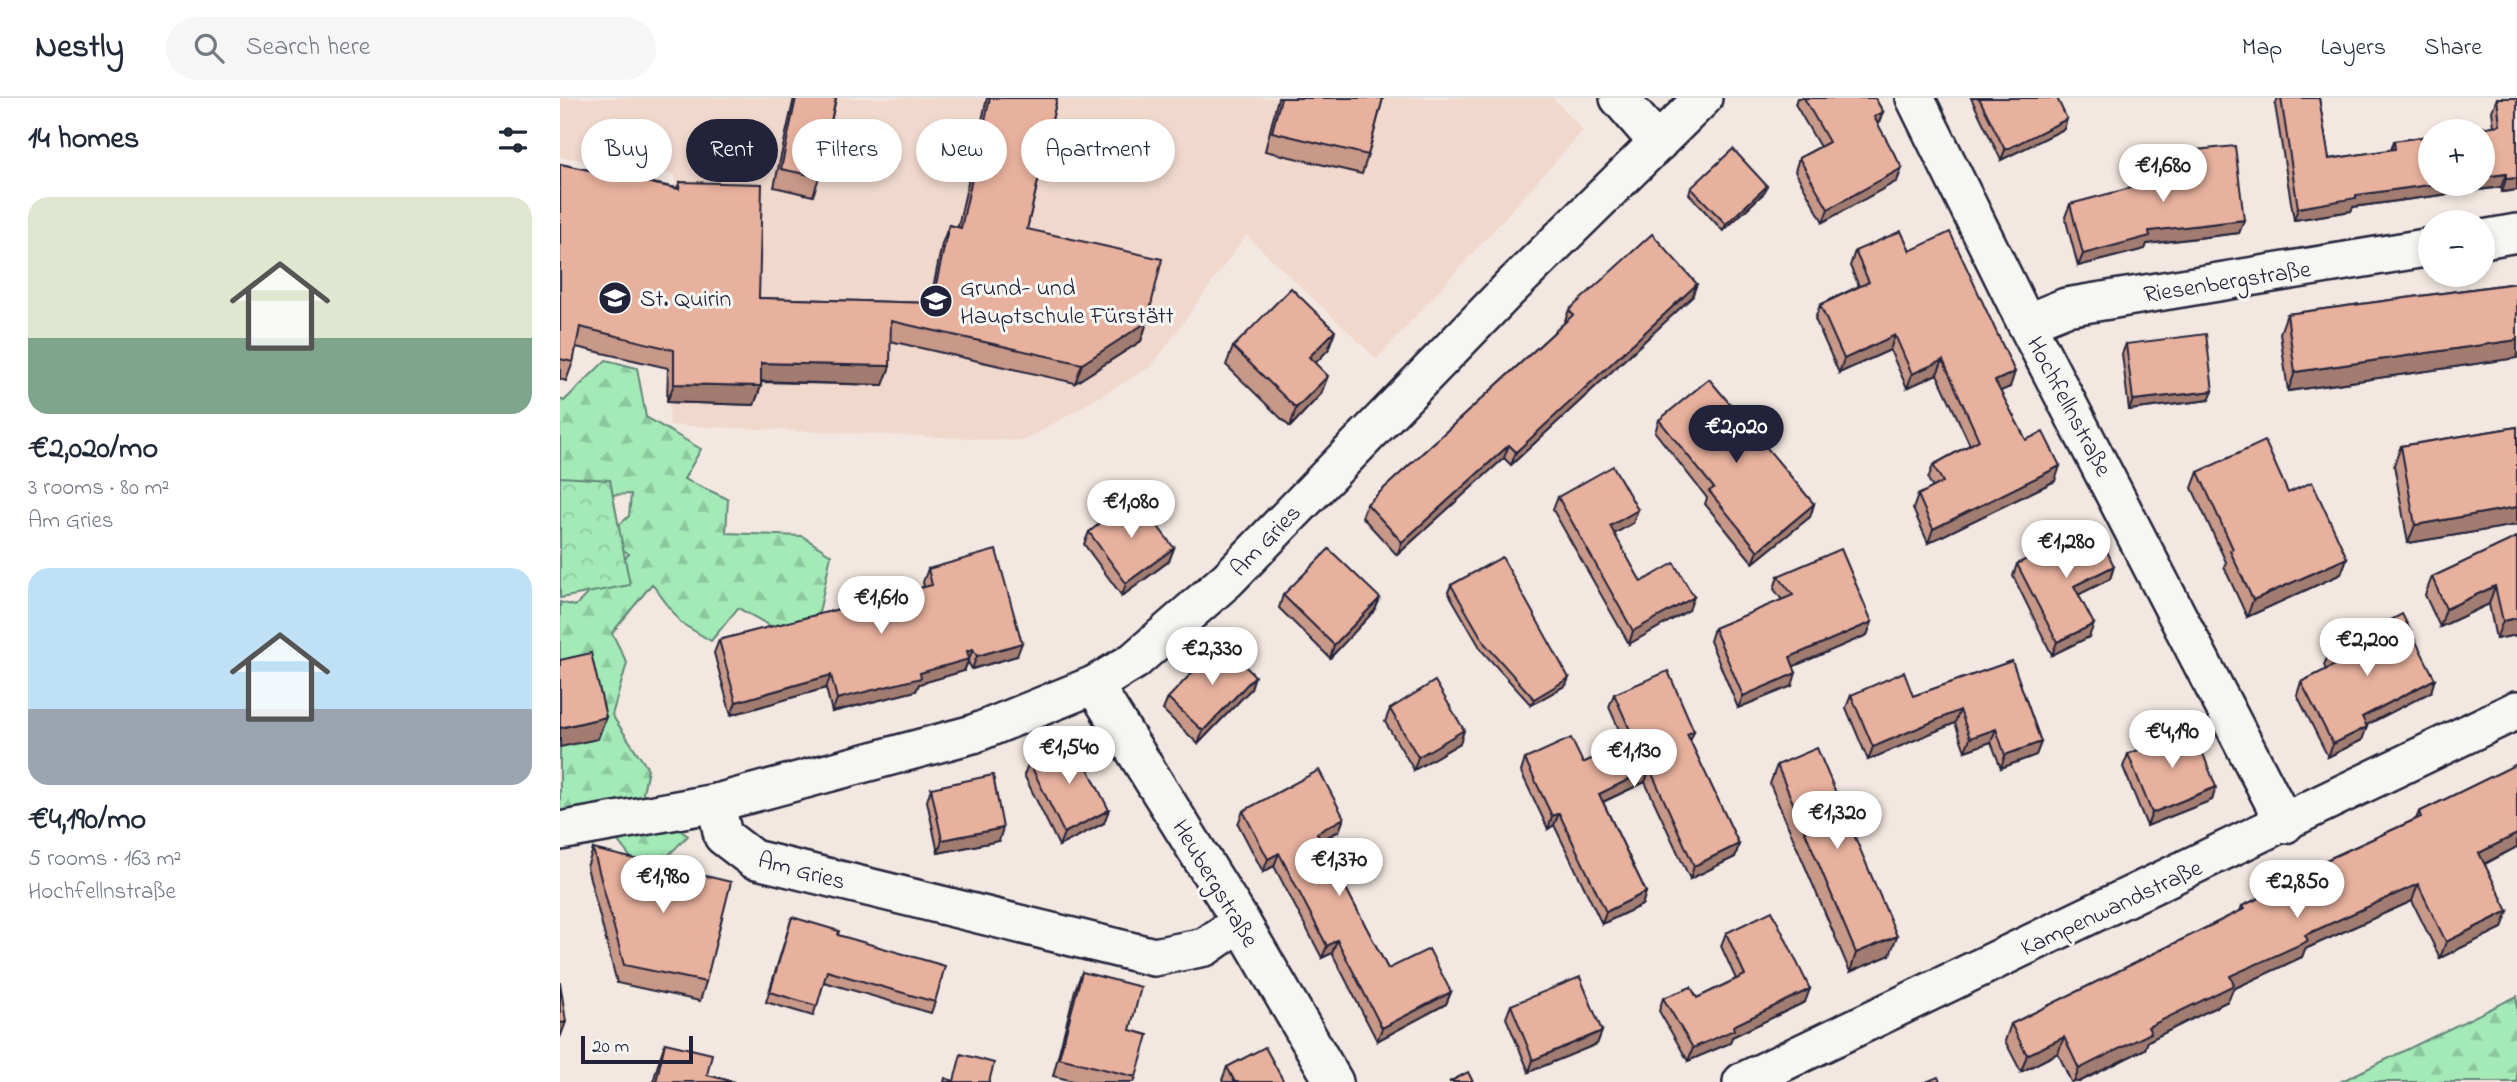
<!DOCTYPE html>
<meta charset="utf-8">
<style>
body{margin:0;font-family:"Indie Flower",sans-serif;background:#f6f6f7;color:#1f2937;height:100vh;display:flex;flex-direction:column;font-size:26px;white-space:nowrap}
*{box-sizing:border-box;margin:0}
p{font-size:23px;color:#747a83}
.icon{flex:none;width:38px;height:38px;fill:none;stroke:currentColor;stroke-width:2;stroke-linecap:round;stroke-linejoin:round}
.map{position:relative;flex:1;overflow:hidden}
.details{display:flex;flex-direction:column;background:#fff;width:560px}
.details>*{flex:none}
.guide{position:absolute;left:21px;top:21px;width:665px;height:63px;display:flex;gap:14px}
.tools{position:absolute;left:1858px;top:21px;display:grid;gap:14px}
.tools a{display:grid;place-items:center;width:77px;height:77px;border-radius:50%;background:#fff;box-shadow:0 4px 10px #0003;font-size:35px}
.scale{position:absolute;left:21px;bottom:18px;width:112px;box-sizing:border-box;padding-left:7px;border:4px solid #22223b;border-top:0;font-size:19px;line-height:24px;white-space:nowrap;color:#22223b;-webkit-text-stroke:5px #f6f6f2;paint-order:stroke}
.price{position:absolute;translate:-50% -60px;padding:0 16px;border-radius:24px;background:#fff;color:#222;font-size:23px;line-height:46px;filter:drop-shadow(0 2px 4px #0008)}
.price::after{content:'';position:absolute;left:50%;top:42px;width:21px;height:16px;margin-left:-10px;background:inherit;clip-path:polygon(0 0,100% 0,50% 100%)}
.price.active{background:#22223b;color:#fff}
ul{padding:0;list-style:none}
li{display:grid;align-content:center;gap:14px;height:371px;padding:0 28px}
li span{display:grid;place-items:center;height:217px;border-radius:21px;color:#555}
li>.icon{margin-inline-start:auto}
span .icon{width:126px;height:126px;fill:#fffc;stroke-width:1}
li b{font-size:30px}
h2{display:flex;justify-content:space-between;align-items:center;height:84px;padding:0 28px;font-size:30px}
.pill{padding:0 24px;border-radius:32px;background:#fff;box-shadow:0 4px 10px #0003;font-size:24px;line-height:63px}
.pill.active{background:#22223b;color:#fff}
header{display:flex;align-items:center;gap:42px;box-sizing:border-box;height:98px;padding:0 35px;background:#fff;border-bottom:2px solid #e0e1e3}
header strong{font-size:33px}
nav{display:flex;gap:38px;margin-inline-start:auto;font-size:24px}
.search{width:490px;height:63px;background:#f6f6f7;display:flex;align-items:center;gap:18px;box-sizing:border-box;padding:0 24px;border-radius:38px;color:#747a83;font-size:26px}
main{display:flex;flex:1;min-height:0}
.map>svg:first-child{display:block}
.built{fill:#f0d8cd}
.forest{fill:url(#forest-firs);stroke:#628679;stroke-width:2}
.park{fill:url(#park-crowns);stroke:#628679;stroke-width:2}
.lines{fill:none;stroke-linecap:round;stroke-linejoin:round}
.minor-casing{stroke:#22223b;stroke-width:42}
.minor{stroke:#f6f6f2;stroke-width:37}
.wall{fill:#c89888;stroke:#22223b;stroke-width:2}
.shaded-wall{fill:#a27c6f;stroke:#22223b;stroke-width:2}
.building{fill:#e8b19e;stroke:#22223b;stroke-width:2}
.labels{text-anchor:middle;stroke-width:6;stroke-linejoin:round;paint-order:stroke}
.street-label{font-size:24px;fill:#22223b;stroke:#f6f6f2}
.poi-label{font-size:24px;fill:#22223b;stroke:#f6f6f2;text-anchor:start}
</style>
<header>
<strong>Nestly</strong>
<div class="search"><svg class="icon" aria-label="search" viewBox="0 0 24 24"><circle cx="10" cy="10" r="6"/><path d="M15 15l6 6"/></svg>Search here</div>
<nav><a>Map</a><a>Layers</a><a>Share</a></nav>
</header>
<main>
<section class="details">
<h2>14 homes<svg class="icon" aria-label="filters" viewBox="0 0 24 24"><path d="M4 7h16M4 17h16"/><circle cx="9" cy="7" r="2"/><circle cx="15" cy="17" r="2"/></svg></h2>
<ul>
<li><span style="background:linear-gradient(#dfe7d0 65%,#7fa58c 0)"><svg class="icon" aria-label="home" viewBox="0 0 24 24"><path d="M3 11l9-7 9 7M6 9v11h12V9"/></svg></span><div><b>€2,020/mo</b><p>3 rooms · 80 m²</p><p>Am Gries</p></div></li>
<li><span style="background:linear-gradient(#bfe0f5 65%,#9aa5b1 0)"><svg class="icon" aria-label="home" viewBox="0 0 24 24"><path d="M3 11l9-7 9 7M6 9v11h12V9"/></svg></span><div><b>€4,190/mo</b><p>5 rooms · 163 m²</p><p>Hochfellnstraße</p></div></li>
</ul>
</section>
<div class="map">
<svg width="1957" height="984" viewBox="0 0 1957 984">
<defs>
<pattern id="forest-firs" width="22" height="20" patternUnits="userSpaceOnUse" patternTransform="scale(1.75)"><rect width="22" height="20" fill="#a3eab7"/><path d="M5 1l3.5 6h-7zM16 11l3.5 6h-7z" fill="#8cc89e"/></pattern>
<pattern id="park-crowns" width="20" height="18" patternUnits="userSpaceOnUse" patternTransform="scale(1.75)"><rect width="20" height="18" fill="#a3eab7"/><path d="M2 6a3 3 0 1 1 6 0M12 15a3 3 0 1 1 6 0" fill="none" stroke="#8cc89e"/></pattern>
</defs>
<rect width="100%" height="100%" fill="#f3e8e1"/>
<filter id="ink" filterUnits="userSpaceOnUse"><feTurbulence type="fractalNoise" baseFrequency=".0143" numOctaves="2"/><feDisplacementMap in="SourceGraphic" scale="14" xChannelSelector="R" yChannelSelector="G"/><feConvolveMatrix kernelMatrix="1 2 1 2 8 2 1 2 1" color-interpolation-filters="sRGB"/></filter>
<g filter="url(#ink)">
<path class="built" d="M0,0H993L1023,33L817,261L686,137L592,268L464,343L109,327L115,76L0,59Z"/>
<g class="forest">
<path d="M46,262L77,270L86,319L141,351L124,381L168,401L166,435L242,438L271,457L258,520L229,538L178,510L151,543L121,525L92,486L52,535L67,565L52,617L88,671L81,705L128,738L86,779L32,710L0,720V504L15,508L69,456L46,439L69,418L71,396L0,399V301L4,303Z"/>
<path d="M1957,898V984H1780Z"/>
</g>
<path class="park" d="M0,379L50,382L70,487L0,500Z"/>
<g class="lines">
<defs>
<g id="minor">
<path d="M1059,0L1098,45"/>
<path d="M1355,0L1466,225L1725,726"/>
<path d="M1923,141L1957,135"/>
<path d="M1466,225L1506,209L1871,149"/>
<path d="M534,587L681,824L774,984"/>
<path d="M156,705L163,738L193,761L594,859L645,849L681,824"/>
<path d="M0,733L156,705L413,636L534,587L574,563L668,481L949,191L1143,0"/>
<path d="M1182,984L1957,612"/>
</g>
</defs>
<use href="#minor" class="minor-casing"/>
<use href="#minor" class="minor"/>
</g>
<g class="wall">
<path d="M234,0H276L259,79L253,98L214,89Z"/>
<path d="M427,0H497L467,131L587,224L581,243L515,285L330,243V268L323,287L201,284V288L194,307L107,304L108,270L16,249L13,264L6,283L0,281V66L117,90L120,84L199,200L370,205L382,146L389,127L398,129Z"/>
<path d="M718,0H823L808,57L802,76L705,53Z"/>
<path d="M1237,0H1315L1323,14L1318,27L1342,70L1337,83L1263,124L1235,73L1239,60L1260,49L1235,6Z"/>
<path d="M1411,0H1497L1504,31L1441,62Z"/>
<path d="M1718,0H1759L1769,61L1831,52L1834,43L1934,28L1932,13L1937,0H1957V92L1942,94L1941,89L1793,109L1791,113L1734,122L1715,7Z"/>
<path d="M1636,52L1684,122L1679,135L1587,146L1585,151L1518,168L1505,119L1510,106L1633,81L1632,65Z"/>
<path d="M1207,88L1205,94L1163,133L1129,96L1131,90Z"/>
<path d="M1295,153H1350L1450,289L1440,293L1466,342L1495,383L1368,445L1353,411L1358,397L1373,390L1368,381L1373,367L1410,347L1377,276L1347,290L1330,252L1279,275L1255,221L1260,207L1299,188L1290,168Z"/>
<path d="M1957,185V260L1728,293L1720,235L1727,216Z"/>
<path d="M1132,199L951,367L944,360L837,457L802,419L807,406L1004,225L1009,212Z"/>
<path d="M1566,246L1653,293L1649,302L1569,312L1562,256Z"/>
<path d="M673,249L768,252L755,265L761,296L730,329L666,267Z"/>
<path d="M1099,322L1254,406L1250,419L1193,465L1145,406L1147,400L1095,334Z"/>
<path d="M1957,329V427L1848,445L1834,367L1841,348Z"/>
<path d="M1638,374L1728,395L1787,460L1781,476L1687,519L1664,469L1666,464L1632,390Z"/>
<path d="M998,399L1073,425L1054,436L1081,484L1129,512L1069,546L993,412Z"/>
<path d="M529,434L614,450L609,463L562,498L524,446Z"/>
<path d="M1957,439V537L1936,541L1929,506L1880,529L1865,497L1872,479Z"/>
<path d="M1457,466L1554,468L1550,481L1519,496L1529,539L1492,557L1453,478Z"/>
<path d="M368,471L457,558L412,571L408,564L404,573L359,586L356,593L272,614L266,590L171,617L154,555L159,542L364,489L363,484Z"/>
<path d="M1218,478L1312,524L1307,537L1234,568L1232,588L1178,610L1150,543L1154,530L1222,502L1214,491Z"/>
<path d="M891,487L1006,587L971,607L922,553L888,494Z"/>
<path d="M723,497L820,500L815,512L770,560L719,510Z"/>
<path d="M1769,555L1871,594L1806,627L1802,642L1768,659L1737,597L1741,584L1766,572L1764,567Z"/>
<path d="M1452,563L1481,644L1476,657L1441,670L1431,644L1405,653L1395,625L1308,662L1286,610L1291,597L1353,598Z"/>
<path d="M691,591L638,646L603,612L608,600Z"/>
<path d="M1054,596L1134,633L1130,643L1179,746L1175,759L1130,781L1085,684L1043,704L1086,794L1082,807L1042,826L994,727L988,731L961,674L965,661L1023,665L1065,645L1049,609Z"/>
<path d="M830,611L904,632L900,645L854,672L825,624Z"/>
<path d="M1568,656L1656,689L1652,702L1587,728L1563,669Z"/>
<path d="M469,664L544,725L499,748L464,677Z"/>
<path d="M1957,666V749L1925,766L1942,830L1880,860L1852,803L1745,851L1742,859L1673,891L1668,903L1588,943L1585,951L1519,984H1511L1498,955L1461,974L1445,943L1451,926L1680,813L1682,808L1717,792L1720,783L1856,721L1859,714Z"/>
<path d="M1217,667L1330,857L1290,874L1210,686Z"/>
<path d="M371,690L439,743L378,755L367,703Z"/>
<path d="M683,713L784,720L779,733L761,743L828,871L891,894L886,906L817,943L772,855L762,860L714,768L703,774L678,726Z"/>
<path d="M33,751L146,884L140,903L57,885L27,769Z"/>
<path d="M232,819L278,837L375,904L371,915L264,884L253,918L206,904Z"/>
<path d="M1166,835L1245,904L1172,939L1170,945L1128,963L1099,913L1103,900H1137L1176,881L1161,848Z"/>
<path d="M522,874L570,932L576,979L574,984H517L493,978L515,892Z"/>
<path d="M951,907L1042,933L1037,946L969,974L946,920Z"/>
<path d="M105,945L147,977L175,984H93L99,963Z"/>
<path d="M667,969L724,984H663L662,982Z"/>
</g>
<g class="shaded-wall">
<path d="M1323,14L1318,27L1314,19Z"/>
<path d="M1507,21L1504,31L1441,62L1445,52Z"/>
<path d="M1342,70L1337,83L1263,124L1268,111Z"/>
<path d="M1946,76L1941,89L1793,109L1791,113L1734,122L1738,110L1796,97L1876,86H1923V79Z"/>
<path d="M1957,80V92L1942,94L1946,81Z"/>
<path d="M1207,88L1205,94L1163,133L1166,126Z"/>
<path d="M1684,122L1679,135L1587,146L1585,151L1518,168L1523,156L1589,133Z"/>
<path d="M1137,186L1132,199L951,367L956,354Z"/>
<path d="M587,224L581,243L515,285L522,266Z"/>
<path d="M775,233L768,252L743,278L749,259Z"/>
<path d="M1335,237L1330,252L1279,275L1284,261Z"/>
<path d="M1957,242V260L1728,293L1735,274Z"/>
<path d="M1383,262L1377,276L1347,290L1352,276Z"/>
<path d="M201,265L330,268L323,287L195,283Z"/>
<path d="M1455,274L1450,289L1430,298L1435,283Z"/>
<path d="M768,278L761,296L730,329L736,310Z"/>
<path d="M114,286L201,288L194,307L107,304Z"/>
<path d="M1653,293L1649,302L1569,312L1573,302Z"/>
<path d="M949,347L944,360L837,457L842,444Z"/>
<path d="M1500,368L1495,383L1368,445L1373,431Z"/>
<path d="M1254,406L1250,419L1193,465L1198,453Z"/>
<path d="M1957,409V427L1848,445L1855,427Z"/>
<path d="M1078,412L1073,425L1045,441L1050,428Z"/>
<path d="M614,450L609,463L562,498L566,485Z"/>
<path d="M1787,460L1781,476L1687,519L1693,502Z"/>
<path d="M1554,468L1550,481L1510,501L1514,488Z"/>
<path d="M1935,488L1929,506L1880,529L1886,511Z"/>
<path d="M1134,499L1129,512L1069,546L1073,533Z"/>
<path d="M820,500L815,512L770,560L774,547Z"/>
<path d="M1957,520V537L1936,541L1943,523Z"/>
<path d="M1312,524L1307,537L1225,572L1230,559Z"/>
<path d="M1534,526L1529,539L1492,557L1497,544Z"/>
<path d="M462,545L457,558L412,571L417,558Z"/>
<path d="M413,551L404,573L359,586L356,593L272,614L277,601L360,575Z"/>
<path d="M1236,575L1232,588L1178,610L1183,598Z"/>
<path d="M271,577L266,590L171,617L176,604Z"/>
<path d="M695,578L691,591L638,646L643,633Z"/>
<path d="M1009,580L1006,587L971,607L974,601Z"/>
<path d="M1875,581L1871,594L1797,632L1802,619Z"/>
<path d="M1400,612L1395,625L1308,662L1313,649Z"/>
<path d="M46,619L38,641L0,649V630Z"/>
<path d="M1807,629L1802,642L1768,659L1773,646Z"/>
<path d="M1436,631L1431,644L1405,653L1410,640Z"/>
<path d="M904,632L900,645L854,672L858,659Z"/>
<path d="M1134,633L1129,646L1127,636Z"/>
<path d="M1481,644L1476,657L1441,670L1445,657Z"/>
<path d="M1090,671L1085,684L1034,708L1039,696Z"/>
<path d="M1656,689L1652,702L1587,728L1592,715Z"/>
<path d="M549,712L544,725L499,748L504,735Z"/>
<path d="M999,715L994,727L988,731L992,718Z"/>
<path d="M784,720L779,733L752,747L757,735Z"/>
<path d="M443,730L439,743L378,755L382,742Z"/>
<path d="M1957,736V749L1914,771L1919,755Z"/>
<path d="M1179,746L1175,759L1130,781L1134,768Z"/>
<path d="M719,755L714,768L703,774L708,761Z"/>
<path d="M1858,786L1852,803L1745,851L1742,859L1673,891L1668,903L1588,943L1585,951L1519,984H1514L1519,971L1670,878L1745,837Z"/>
<path d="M1086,794L1082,807L1042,826L1046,814Z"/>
<path d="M1948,813L1942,830L1880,860L1886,844Z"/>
<path d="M1337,838L1330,857L1290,874L1296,855Z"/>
<path d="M777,842L772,855L762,860L767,848Z"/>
<path d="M1250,891L1245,904L1172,939L1170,945L1128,963L1133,950L1173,928Z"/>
<path d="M891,894L886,906L817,943L822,930Z"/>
<path d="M6,924L0,940V925Z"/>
<path d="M1042,933L1037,946L969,974L973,962Z"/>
<path d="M1504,939L1498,955L1461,974L1467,957Z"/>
</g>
<g class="building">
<path d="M236,0H276L259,79L221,71Z"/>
<path d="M430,0H497L467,131L602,161L587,224L522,266L331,223L330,268L201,265V288L114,286V252L20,229L13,264L0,261V66L119,91L120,84L202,86L199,200L372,205L389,127L401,130Z"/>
<path d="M721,0H823L808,57L712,34Z"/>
<path d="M1244,0H1315L1323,14L1314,19L1342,70L1268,111L1239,60L1269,44Z"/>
<path d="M1419,0H1497L1507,21L1445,52Z"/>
<path d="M1721,0H1759L1769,61L1835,51L1834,43L1871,38V86H1876L1796,97V100L1738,110Z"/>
<path d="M1937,0H1957V80L1946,81V76L1923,79V33H1900L1940,27Z"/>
<path d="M1675,48L1684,122L1589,133L1590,138L1523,156L1510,106L1578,88L1640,80L1636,52Z"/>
<path d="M1173,51L1207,88L1166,126L1131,90Z"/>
<path d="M1341,133L1350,153L1390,134L1455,274L1435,283L1466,342L1483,334L1500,368L1373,431L1358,397L1383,384L1373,367L1419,342L1383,262L1352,276L1335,237L1284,261L1260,207L1309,184L1295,153Z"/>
<path d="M1092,136L1137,186L956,354L949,347L842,444L807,406L1013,217L1009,212Z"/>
<path d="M1957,185V242L1735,274L1727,216Z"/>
<path d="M731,190L775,233L749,259L768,278L736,310L673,249Z"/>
<path d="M1646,236L1653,293L1573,302L1566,246Z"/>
<path d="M1149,281L1254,406L1198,453L1149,393L1154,390L1099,322Z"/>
<path d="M1957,329V409L1855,427L1841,348Z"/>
<path d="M1705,343L1728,395L1752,384L1787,460L1693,502L1670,453L1673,451L1638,374Z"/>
<path d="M1053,368L1078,412L1050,428L1081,484L1114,465L1134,499L1073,533L998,399Z"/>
<path d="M575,398L614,450L566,485L529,434Z"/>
<path d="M1534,426L1554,468L1514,488L1534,526L1497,544L1457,466Z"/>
<path d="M1957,439V520L1943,523L1935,488L1886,511L1872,479Z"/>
<path d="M769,451L820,500L774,547L723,497Z"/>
<path d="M1281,451L1312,524L1230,559L1236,575L1183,598L1154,530L1233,497L1218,478Z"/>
<path d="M436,452L462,545L417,558L413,551L407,553L409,561L360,575L361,580L277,601L271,577L176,604L159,542L372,487L368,471Z"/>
<path d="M942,459L1009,580L974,601L925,546L891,487Z"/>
<path d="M1842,516L1875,581L1802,619L1807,629L1773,646L1741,584L1775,567L1769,555Z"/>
<path d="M661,544L695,578L643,633L608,600Z"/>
<path d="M31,555L46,619L0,630V562Z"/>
<path d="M1452,563L1481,644L1445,657L1436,631L1410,640L1400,612L1313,649L1291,597L1344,574L1353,598Z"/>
<path d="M1108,573L1134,633L1127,636L1179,746L1134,768L1090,671L1039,696L1086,794L1046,814L999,715L992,718L965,661L1011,640L1023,665L1074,641L1054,596Z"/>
<path d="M875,583L904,632L858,659L830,611Z"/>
<path d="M1633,630L1656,689L1592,715L1568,656Z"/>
<path d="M513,641L549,712L504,735L469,664Z"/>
<path d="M1257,650L1337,838L1296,855L1217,667Z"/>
<path d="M1957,666V736L1919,755L1948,813L1886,844L1858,786L1745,837L1748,843L1670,878L1674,887L1588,929L1591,935L1519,971L1504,939L1467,957L1451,926L1684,811L1682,808L1723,789L1720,783L1861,719L1859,714Z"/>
<path d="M759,672L784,720L757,735L828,871L869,851L891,894L822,930L777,842L767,848L719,755L708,761L683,713Z"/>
<path d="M433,677L443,730L382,742L371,690Z"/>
<path d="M33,751L171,784L146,884L64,867Z"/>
<path d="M1212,813L1250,891L1173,928L1174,932L1133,950L1103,900L1131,889L1137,900L1185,877L1166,835Z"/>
<path d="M232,819L279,833L278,837L385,868L375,904L267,873L257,908L210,894Z"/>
<path d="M522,874L581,889L570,932L588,937L576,979L499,960Z"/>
<path d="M1020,879L1042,933L973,962L951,907Z"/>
<path d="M0,884L6,924L0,925Z"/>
<path d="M105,945L152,956L147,977L175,984H96Z"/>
<path d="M705,949L724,984H675L667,969Z"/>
<path d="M401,956L434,965L429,984H384L385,980L394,983Z"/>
<path d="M908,974L913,984H889Z"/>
<path d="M1378,979L1380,984H1366Z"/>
</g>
</g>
<defs>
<symbol id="school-disc" viewBox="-11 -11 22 22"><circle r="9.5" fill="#22223b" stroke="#f6f6f2"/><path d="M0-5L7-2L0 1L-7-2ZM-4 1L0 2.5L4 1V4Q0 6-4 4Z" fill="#fff"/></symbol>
</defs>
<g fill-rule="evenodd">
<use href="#school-disc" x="36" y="181" width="38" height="38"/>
<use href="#school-disc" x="357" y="184" width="38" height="38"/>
</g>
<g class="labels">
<g class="street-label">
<text transform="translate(1667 183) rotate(-9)" y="8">Riesenbergstraße</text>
<text transform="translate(1510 308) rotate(62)" y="8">Hochfellnstraße</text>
<text transform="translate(705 442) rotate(-46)" y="8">Am Gries</text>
<text transform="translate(242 772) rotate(15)" y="8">Am Gries</text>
<text transform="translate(656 785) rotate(59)" y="8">Heubergstraße</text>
<text transform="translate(1551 809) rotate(-25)" y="8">Kampenwandstraße</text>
</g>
<g class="poi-label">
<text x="400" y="197">Grund- und<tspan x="400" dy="28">Hauptschule Fürstätt</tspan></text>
<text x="80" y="208">St. Quirin</text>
</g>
</g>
</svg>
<div class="tools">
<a>+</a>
<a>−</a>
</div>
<div class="scale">20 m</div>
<b class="price" style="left:1603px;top:106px">€1,680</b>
<b class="price active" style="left:1176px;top:367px">€2,020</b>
<b class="price" style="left:571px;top:442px">€1,080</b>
<b class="price" style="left:1506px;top:482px">€1,280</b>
<b class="price" style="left:321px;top:538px">€1,610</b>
<b class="price" style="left:1807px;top:580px">€2,200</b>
<b class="price" style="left:652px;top:589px">€2,330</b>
<b class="price" style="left:1612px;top:672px">€4,190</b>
<b class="price" style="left:509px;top:688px">€1,540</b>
<b class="price" style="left:1074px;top:691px">€1,130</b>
<b class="price" style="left:1277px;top:753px">€1,320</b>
<b class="price" style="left:779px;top:800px">€1,370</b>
<b class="price" style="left:103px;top:817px">€1,980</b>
<b class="price" style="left:1737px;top:822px">€2,850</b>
<div class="guide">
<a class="pill">Buy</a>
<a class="pill active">Rent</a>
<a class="pill">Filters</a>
<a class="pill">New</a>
<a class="pill">Apartment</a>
</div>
</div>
</main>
